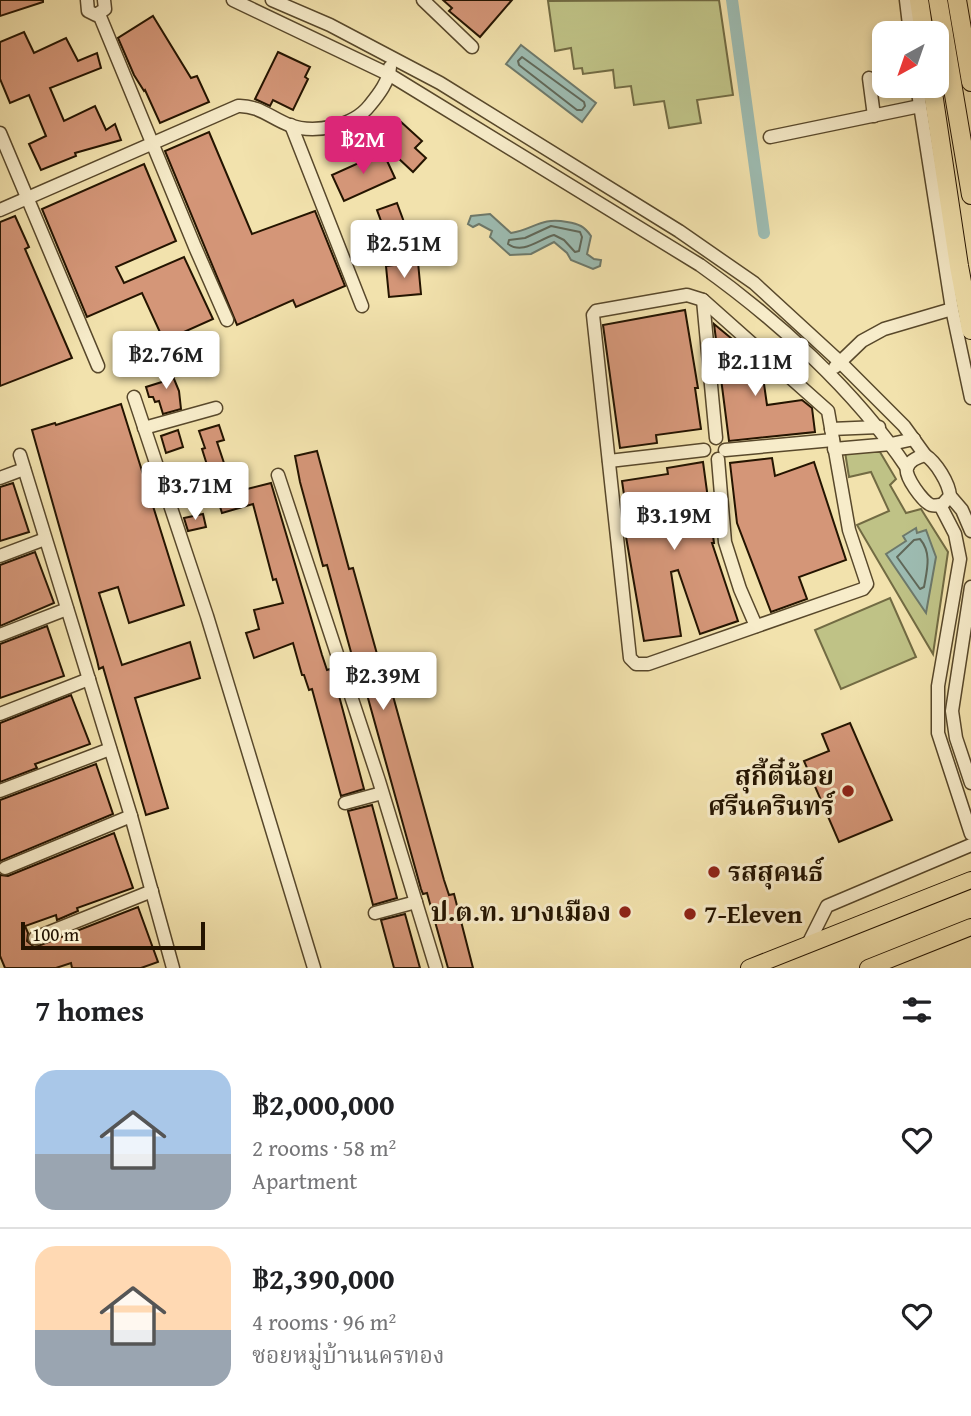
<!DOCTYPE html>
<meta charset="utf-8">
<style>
body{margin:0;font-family:"Gentium Book Plus","Noto Serif Thai",serif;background:#f6f6f6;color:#202124;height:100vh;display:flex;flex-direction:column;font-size:26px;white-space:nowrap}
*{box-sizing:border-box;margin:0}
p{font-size:23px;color:#757577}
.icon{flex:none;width:38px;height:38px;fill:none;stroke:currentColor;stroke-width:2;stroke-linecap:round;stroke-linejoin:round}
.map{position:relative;height:968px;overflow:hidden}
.panel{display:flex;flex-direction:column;background:#fff;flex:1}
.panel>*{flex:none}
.needle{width:46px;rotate:220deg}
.controls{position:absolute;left:872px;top:21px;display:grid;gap:14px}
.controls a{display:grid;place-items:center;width:77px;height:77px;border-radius:14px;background:#fff;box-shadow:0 4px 10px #0003;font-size:35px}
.scale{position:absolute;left:21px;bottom:18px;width:184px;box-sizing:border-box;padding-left:7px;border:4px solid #241400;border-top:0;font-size:19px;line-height:24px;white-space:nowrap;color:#241400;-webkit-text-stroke:5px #f7ecca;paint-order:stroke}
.price{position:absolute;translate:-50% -60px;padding:0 16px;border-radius:7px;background:#fff;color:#222;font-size:23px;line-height:46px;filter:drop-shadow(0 2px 4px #0008)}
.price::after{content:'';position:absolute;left:50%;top:42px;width:21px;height:16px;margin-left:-10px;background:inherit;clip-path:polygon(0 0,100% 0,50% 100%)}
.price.selected{background:#db2777;color:#fff}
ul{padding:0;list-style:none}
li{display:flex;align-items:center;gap:21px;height:175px;padding:0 35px}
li+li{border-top:2px solid #e0e0e0}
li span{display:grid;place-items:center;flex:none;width:196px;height:140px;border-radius:21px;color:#555}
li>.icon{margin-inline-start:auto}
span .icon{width:84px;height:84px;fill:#fffc;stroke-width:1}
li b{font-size:30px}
h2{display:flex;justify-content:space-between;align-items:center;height:84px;padding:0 35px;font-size:30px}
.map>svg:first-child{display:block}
.green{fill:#bfc286;stroke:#726b43;stroke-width:2}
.water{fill:#9dbcb2;stroke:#6d796b;stroke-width:2}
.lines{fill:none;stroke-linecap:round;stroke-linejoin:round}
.shore{stroke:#606859;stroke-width:2}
.canal{stroke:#9dbcb2;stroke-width:12}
.building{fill:#d49678;stroke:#241400;stroke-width:2}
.minor-casing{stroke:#58482b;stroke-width:15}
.major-casing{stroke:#241400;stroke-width:18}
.highway-casing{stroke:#241400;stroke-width:20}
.minor{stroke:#f7ecca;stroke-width:12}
.major{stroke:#f2e2ad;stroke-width:16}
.highway{stroke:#f2e2ad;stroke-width:18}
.poi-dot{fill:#8f2418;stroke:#f7ecca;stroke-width:2.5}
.labels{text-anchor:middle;stroke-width:6;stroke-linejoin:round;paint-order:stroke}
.poi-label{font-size:26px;font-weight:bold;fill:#241400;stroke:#f7ecca;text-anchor:end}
</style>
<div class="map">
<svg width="971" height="968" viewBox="0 0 971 968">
<rect width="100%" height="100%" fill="#f2e2ad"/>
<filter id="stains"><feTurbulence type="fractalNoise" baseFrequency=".00286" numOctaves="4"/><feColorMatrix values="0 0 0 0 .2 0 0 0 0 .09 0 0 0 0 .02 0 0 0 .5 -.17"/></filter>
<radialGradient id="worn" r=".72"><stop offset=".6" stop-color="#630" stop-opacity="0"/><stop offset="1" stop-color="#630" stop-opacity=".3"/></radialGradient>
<g class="green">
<path d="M719,0L733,95L697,100L701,123L669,128L664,101L634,105L631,86L615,88L613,70L583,74L582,68L574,69L571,48L555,51L548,1Z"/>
<path d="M845,452H880L896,479L890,485L906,513L921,509L948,552L933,654L857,525L889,511L871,472L849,477Z"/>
<path d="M890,598L916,657L841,689L815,630Z"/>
</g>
<g class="water">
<path d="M521,45L596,103L582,122L506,64Z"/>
<path d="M490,214L511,233C535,229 540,217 567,222C579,224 584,226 591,236L587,254L594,259L601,260L600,266L593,269L571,260L567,253L554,242L531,254L510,255L490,237L492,231L479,224L473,227L468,224L471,216Z"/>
<path d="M916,528L917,533L926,530L936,557L926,613L886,554L906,541L903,536Z"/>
</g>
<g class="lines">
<g class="shore">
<path d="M522,57L584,102L585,106L582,110H577L519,65L518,61Z"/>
<path d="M551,226L580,232L582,237L579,251L575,252L564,240L554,235C539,239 523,255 508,244L509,240L525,238Z"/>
<path d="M920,539C932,553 927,570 924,587L920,589L897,557L914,540Z"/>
</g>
<path class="canal" d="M732,0L764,233"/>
</g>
<g class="building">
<path d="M0,0H43V2L0,16Z"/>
<path d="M443,0H512L480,37L449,11L452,8Z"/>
<path d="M153,16L191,78L197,76L209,102L160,123L145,90L144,91L134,75L118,38Z"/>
<path d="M24,32L34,53L66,38L78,61L97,53L101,68L50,88L64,121L95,106L106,130L115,124L121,140L75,153L76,156L41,170L29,144L46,136L29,95L10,103L0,79V42Z"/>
<path d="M278,52L310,67L305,77L308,79L293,110L273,100L270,106L255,99Z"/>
<path d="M400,121L422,141L415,148L426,158L413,172L381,142Z"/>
<path d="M209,132L252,234L315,211L345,286L296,307L293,300L237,325L165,151Z"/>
<path d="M383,152L395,178L344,201L332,175Z"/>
<path d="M144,164L176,241L116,267L124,283L184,257L213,319L164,341L142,293L87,317L42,209Z"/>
<path d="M397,203L408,233L388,240L377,210Z"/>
<path d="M15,216L29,247L25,249L72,358L0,386V222Z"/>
<path d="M418,262L421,294L389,297L386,266Z"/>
<path d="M685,310L698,388H695L701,429L656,435L657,443L620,448L603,325Z"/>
<path d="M714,324L761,363L767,405L802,400L812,408L815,432L729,441Z"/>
<path d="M165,357L179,391L181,409L163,414L159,401L155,402L153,397H149L146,387L165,381L160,359Z"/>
<path d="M121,404L184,605L129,623L118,587L99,593L122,665L190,642L200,678L135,698L168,808L146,815L103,667L99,669L97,660L32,430L55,423L56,425Z"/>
<path d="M219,425L224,440L217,442L230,481L235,479L237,487L242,486L243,490L271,483L322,655L327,670L330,669L338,692L364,789L341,796L312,689L309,690L304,675H302L293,643L254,658L246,633L259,629L254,610L283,603L276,579L273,580L253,504L222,513L202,449L205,448L199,431Z"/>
<path d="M178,430L183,447L166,453L161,436Z"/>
<path d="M317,451L349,569L353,568L384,679L388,678L444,880L449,895L454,894L473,968H448L427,893L423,894L421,889L361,673L357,674L327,565L323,566L300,482L295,456Z"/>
<path d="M772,458L775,476L814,462L846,560L799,577L807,599L771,612L737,523L730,463Z"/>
<path d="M703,462L714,543H712L738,621L700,634L678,570L671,572L681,636L644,641L625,531L624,523L628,522L622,481L668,474L667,468Z"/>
<path d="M13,483L29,532L0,541V487Z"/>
<path d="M203,514L206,527L188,531L184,518Z"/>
<path d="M35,552L54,603L0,626V565Z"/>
<path d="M47,626L64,676L0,698V644Z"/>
<path d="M71,695L90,744L35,764L37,768L0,782V723Z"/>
<path d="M850,723L892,820L839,842L804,761L829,751L822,734Z"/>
<path d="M96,764L113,814L0,861V800Z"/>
<path d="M372,805L397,898L373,905L348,811Z"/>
<path d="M114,833L133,888L77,908L78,911L57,920L56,915L25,926L28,933L27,941L34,947L38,946L138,907L158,962L141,968H72L71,963L56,968H5L0,956V875L8,876Z"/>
<path d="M405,914L420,968H394L381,920Z"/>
</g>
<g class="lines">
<defs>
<g id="minor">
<path d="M87,0L88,11L96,15L105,9L104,0"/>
<path d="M233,0L390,75L700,265C776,319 854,389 907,468"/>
<path d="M272,0L330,25L440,83L679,231L754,283L840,362L904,426L925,455"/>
<path d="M423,0L472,47"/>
<path d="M906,0L910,33"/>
<path d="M99,14L195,247L227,320"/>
<path d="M869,78L874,116"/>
<path d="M917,86L952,309L971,398"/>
<path d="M291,125L362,306"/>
<path d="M0,133L98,366"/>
<path d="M770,137L920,106"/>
<path d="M0,210L238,106C258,105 271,118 289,125C314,134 353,127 370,105C379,94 389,81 390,67"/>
<path d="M687,295L703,300L828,411L849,530L867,584L863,589L648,664H636L630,658L593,315L596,311Z"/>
<path d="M703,300L716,438"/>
<path d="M835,367L862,341L884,329L952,309"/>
<path d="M134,397L207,616L314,968"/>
<path d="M144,428L216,408"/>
<path d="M831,429L879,427"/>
<path d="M834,449L891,444L914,439"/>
<path d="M725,450L833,440"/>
<path d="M20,455L131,816L173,968"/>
<path d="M925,455C936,462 949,483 950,496L942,505C938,505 935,506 931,505C923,502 904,476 907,468C909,461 918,457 925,455Z"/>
<path d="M718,459L725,542L740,589L756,626"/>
<path d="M609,461L704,450"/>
<path d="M278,475L379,781L436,968"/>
<path d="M0,478L24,469"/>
<path d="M950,496L962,510L971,531"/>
<path d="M940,505L955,534L960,559L938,686V733L971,834"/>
<path d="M0,556L45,539"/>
<path d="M971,587L952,711L956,738L971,783"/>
<path d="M0,635L67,609"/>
<path d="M0,714L89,679"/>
<path d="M0,791L110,749"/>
<path d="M345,803L382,793"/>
<path d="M5,868L131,816"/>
<path d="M375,913L416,902"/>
<path d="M35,938L152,891"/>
<path d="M809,942L827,906L971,845"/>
</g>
<g id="major">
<path d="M749,968L971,880"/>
<path d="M868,968L971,927"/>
</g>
<g id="highway">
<path d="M919,0L924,33"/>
<path d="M938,0L971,195"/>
<path d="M957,0L971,82"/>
<path d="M932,86L959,266L971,330"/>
</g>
</defs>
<use href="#minor" class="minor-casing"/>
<use href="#major" class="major-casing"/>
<use href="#highway" class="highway-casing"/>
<use href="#minor" class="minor"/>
<use href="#major" class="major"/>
<use href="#highway" class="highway"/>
</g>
<g class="poi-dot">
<circle cx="848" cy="791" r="7"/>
<circle cx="714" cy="872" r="7"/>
<circle cx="625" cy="912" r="7"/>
<circle cx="690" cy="914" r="7"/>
</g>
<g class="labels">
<g class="poi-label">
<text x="834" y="785">สุกี้ตี๋น้อย<tspan x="834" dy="30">ศรีนครินทร์</tspan></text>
<text x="728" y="881" text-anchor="start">รสสุคนธ์</text>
<text x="611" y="921">ป.ต.ท. บางเมือง</text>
<text x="704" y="923" text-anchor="start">7-Eleven</text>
</g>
</g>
<rect width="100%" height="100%" filter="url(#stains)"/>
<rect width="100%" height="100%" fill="url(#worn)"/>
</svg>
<div class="controls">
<a><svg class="needle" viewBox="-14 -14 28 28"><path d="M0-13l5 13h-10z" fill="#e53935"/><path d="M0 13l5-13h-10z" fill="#757577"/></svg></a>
</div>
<div class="scale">100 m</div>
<b class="price selected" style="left:363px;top:176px">฿2M</b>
<b class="price" style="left:404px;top:280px">฿2.51M</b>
<b class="price" style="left:166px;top:391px">฿2.76M</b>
<b class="price" style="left:755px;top:398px">฿2.11M</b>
<b class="price" style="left:195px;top:522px">฿3.71M</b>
<b class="price" style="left:674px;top:552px">฿3.19M</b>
<b class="price" style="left:383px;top:712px">฿2.39M</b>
</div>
<section class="panel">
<h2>7 homes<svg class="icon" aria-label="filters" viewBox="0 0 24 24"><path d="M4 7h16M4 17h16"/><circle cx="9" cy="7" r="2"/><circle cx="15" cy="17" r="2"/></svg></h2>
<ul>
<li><span style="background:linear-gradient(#a9c7e8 60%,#9aa5b1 0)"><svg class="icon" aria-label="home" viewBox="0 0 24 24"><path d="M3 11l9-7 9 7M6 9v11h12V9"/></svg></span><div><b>฿2,000,000</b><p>2 rooms · 58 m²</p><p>Apartment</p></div><svg class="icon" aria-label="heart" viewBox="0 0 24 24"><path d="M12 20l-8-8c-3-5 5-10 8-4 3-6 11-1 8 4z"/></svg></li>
<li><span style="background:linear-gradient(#ffd9b3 60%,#9aa5b1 0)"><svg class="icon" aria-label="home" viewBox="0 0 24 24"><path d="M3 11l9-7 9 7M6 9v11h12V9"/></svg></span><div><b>฿2,390,000</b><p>4 rooms · 96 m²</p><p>ซอยหมู่บ้านนครทอง</p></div><svg class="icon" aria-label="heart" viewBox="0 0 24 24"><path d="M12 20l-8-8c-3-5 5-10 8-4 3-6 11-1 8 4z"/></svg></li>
</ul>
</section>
